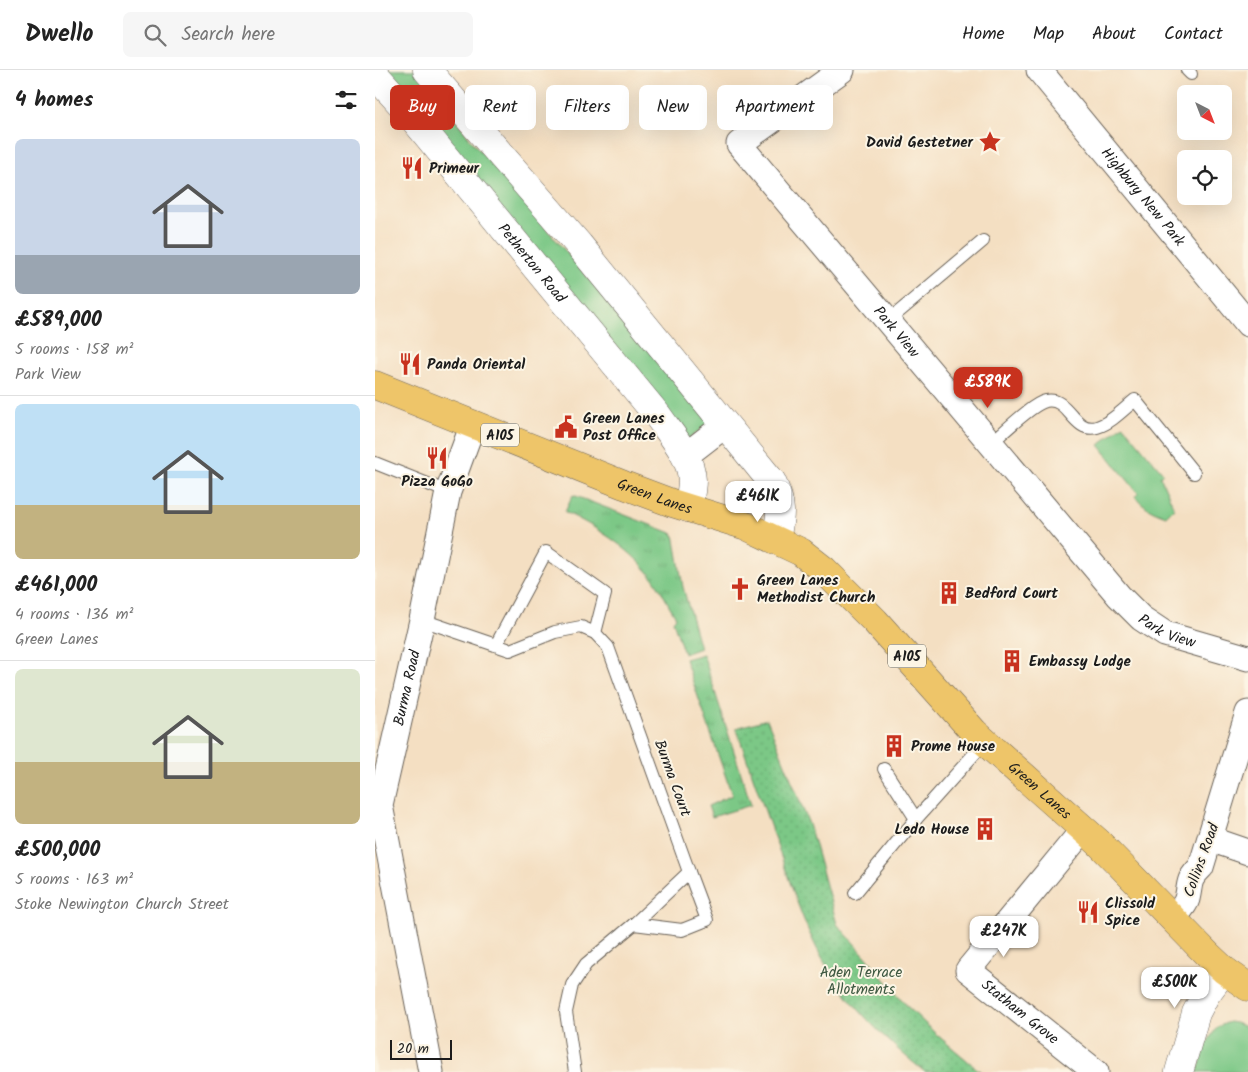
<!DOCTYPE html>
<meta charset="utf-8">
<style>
body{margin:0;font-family:Kalam,sans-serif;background:#f6f6f6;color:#222;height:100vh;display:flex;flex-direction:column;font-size:19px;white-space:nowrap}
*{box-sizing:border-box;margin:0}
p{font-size:16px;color:#767676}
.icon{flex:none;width:28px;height:28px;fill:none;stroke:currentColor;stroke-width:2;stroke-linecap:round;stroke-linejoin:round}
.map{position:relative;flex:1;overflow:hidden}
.sheet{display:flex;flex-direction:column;background:#fff;width:375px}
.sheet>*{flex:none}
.hud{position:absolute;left:15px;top:15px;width:475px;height:45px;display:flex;gap:10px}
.needle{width:32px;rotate:138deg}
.fabs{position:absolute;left:802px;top:15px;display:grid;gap:10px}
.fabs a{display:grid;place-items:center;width:55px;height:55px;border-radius:8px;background:#fff;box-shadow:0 5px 20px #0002;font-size:25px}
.scale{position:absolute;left:15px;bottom:12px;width:62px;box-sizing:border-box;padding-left:5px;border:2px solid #1c1c1c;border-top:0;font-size:14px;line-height:18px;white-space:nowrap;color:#1c1c1c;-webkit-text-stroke:4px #fcf5e5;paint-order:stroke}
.price{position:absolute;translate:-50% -42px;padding:0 11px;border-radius:10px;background:#fff;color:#222;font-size:16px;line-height:32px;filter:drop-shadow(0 1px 2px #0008)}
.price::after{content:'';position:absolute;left:50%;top:30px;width:15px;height:11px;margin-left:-8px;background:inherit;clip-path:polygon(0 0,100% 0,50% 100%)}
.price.active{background:#c8321e;color:#fff}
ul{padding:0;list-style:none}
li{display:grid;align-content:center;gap:10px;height:265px;padding:0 15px}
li+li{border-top:1px solid #e0e0e0}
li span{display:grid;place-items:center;height:155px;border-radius:8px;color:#555}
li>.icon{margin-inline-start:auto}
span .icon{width:90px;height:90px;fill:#fffc;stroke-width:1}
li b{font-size:21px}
h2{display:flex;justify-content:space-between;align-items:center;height:60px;padding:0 15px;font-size:21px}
.tag{padding:0 18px;border-radius:8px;background:#fff;box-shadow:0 5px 20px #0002;font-size:18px;line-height:45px}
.tag.active{background:#c8321e;color:#fff}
header{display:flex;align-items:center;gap:30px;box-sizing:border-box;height:70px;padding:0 25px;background:#fff;border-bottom:1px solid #e0e0e0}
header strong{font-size:24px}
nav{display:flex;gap:28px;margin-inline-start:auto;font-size:18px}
.search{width:350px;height:45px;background:#f6f6f6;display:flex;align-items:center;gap:12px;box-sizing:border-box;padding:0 18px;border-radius:8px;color:#767676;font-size:19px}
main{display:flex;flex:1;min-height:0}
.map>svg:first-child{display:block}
.grass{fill:url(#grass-tufts);stroke:#4c7251}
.park{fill:#7cc886;stroke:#4c7251}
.garden{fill:url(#garden-dots);stroke:#4c7251}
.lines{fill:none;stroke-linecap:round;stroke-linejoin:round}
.service-casing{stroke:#686056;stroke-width:14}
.minor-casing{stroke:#686056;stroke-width:27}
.tertiary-casing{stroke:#686056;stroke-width:29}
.primary-casing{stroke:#686056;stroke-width:29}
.service{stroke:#fff;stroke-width:12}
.minor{stroke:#fff;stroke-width:25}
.tertiary{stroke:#fff;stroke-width:28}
.primary{stroke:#eec569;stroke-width:28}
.labels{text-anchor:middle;stroke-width:4;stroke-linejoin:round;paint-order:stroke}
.shield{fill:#fcf5e5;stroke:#5f5d58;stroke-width:1}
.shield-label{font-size:14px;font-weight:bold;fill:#1c1c1c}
.poi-label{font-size:15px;font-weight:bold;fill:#1c1c1c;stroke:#fcf5e5;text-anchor:start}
.street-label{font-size:15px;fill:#1c1c1c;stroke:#fcf5e5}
.park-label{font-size:15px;fill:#3e5841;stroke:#fcf5e5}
</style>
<header>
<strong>Dwello</strong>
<div class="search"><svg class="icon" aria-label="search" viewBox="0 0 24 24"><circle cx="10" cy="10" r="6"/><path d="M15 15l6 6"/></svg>Search here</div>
<nav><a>Home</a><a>Map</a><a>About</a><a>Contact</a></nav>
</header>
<main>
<section class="sheet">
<h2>4 homes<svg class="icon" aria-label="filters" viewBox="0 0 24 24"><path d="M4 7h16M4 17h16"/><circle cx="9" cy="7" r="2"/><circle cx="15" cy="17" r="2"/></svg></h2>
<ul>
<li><span style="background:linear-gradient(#c9d6e8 75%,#9aa5b1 0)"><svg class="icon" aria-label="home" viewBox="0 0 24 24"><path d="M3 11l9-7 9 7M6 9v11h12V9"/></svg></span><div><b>£589,000</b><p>5 rooms · 158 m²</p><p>Park View</p></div></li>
<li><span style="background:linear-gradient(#bfe0f5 65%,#c2b280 0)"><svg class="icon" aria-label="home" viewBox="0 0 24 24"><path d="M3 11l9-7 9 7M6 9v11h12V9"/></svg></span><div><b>£461,000</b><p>4 rooms · 136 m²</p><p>Green Lanes</p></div></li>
<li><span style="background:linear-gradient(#dfe7d0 60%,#c2b280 0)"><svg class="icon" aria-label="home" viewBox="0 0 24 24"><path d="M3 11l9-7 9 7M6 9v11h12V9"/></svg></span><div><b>£500,000</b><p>5 rooms · 163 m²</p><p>Stoke Newington Church Street</p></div></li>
</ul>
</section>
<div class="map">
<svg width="873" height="1002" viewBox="0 0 873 1002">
<defs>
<pattern id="grass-tufts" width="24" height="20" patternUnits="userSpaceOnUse" patternTransform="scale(1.25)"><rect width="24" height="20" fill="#7cc886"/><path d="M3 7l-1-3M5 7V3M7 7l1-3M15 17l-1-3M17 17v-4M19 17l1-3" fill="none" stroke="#6bab73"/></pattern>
<pattern id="garden-dots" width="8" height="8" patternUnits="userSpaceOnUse" patternTransform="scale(1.25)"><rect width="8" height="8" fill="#7cc886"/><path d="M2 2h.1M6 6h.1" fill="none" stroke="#6bab73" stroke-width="1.8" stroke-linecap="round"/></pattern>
</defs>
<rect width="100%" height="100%" fill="#fcf5e5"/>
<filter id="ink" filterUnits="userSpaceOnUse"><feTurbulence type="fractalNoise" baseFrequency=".02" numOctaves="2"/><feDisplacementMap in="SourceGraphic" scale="10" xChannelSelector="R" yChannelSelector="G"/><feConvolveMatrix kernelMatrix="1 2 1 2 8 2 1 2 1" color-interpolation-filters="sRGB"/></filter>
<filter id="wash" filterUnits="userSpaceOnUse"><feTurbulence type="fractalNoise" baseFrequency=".0096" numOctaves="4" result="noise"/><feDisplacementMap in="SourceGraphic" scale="20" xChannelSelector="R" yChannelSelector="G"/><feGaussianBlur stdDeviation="1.12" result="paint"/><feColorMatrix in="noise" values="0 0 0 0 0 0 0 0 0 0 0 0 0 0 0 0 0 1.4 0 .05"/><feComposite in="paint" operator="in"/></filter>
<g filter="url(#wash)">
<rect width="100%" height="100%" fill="#f4dfc2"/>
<g class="grass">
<path d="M198,425L299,464L308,517L325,578L309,584L298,551L301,547C292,533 285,516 274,503C252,476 221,457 190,442Z"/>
<path d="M328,584L376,735L337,747L333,736L357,725L310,589Z"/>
</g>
<g class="park">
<path d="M9,0H45L95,69L332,347L333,352L330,356L313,370Z"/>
<path d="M748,355L788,403L785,406L799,438L791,446C777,441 769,437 760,426L763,423L724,375Z"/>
<path d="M854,952L861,953L873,958V1002H822L833,971L842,957Z"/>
</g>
<path class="garden" d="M392,649L434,754L462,854L494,890L532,936L561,964L606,1002H550C511,971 473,934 448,890C431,860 420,827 409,795C393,750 377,704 361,658Z"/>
</g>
<g filter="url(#ink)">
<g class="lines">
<defs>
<g id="service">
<path d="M812,0L816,4"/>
<path d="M513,251L608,171"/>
<path d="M616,373C627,364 658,333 671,331C694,326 698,364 722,357C736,353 749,339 760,330L819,403"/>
<path d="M0,393L73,422"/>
<path d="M47,550L135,580L180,562L206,557L220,563L233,577L314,802L259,854L211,894L197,915L191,942L200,1002"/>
<path d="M121,575L171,482L230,524L220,563"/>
<path d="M509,699L541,749"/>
<path d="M480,823L541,749L610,672"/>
<path d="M259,854L307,860L332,850L314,802"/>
</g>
<g id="minor">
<path id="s1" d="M467,0L364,74L744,526L766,548L790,564L873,588"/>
<path id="s2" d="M664,0L873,254"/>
<path d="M310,386L350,355"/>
<path id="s3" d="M708,760L593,900L721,1002"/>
<path d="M835,769L873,782"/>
<path d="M798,848C803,842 810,836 812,829C816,812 812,811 826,797L873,643"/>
<path id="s4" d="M56,1002L5,735L47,550L73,422L94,365L97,354"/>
</g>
<g id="tertiary">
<path d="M52,0L204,175L397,412C408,435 406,446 401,469"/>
<path id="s5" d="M0,5L29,37L283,346C296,365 316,386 317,410C317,419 315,428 313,438"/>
<path d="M804,1002L821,943L831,924L849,900"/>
</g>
<g id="primary">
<path id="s6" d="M0,315L249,415L297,433L371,456L426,482L449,500L500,551L599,662L723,772L833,885L849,900L873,917"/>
</g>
</defs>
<use href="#service" class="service-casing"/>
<use href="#minor" class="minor-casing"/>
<use href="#tertiary" class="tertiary-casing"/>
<use href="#primary" class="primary-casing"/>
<use href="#service" class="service"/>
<use href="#minor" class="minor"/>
<use href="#tertiary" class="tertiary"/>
<use href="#primary" class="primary"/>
</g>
</g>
<defs>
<symbol id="sight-bare" viewBox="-9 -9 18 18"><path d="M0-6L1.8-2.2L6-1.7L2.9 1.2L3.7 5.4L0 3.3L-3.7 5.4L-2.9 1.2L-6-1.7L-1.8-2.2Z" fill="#c8321e" stroke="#fcf5e5" stroke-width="2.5" paint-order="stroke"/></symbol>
<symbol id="restaurant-bare" viewBox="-9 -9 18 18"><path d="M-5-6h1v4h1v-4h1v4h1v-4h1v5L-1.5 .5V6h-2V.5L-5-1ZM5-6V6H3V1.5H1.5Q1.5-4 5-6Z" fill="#c8321e" stroke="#fcf5e5" stroke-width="2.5" paint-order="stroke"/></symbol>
<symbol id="civic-bare" viewBox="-9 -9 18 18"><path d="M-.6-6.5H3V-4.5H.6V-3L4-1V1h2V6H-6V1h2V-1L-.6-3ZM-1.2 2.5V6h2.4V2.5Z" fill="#c8321e" stroke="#fcf5e5" stroke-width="2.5" paint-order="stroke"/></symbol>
<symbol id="church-bare" viewBox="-9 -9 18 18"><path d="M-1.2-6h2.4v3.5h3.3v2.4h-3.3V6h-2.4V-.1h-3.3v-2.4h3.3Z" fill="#c8321e" stroke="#fcf5e5" stroke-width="2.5" paint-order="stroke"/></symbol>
<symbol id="building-bare" viewBox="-9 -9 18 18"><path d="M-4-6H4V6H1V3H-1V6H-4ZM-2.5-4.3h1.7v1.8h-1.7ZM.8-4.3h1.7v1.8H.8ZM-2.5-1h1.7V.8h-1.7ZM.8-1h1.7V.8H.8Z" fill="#c8321e" stroke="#fcf5e5" stroke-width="2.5" paint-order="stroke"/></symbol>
</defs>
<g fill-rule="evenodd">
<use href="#sight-bare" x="599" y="56" width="32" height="32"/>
<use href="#restaurant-bare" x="21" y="82" width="32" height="32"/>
<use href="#restaurant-bare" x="19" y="278" width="32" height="32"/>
<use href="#civic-bare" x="175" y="341" width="32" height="32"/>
<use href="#restaurant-bare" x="46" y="372" width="32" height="32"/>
<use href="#church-bare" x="349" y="503" width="32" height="32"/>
<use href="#building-bare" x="558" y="507" width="32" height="32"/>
<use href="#building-bare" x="621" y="575" width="32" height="32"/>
<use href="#building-bare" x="503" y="660" width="32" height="32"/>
<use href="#building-bare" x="594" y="743" width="32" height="32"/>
<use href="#restaurant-bare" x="697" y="826" width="32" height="32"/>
</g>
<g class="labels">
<g class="shield">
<rect x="106" y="353.5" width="38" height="23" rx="4"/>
<rect x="513" y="574.5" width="38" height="23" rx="4"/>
</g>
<g class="shield-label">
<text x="125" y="370">A105</text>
<text x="532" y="591">A105</text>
</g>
<g class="poi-label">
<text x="598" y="77" text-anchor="end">David Gestetner</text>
<text x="54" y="103">Primeur</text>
<text x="52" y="299">Panda Oriental</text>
<text x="208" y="353">Green Lanes<tspan x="208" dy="17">Post Office</tspan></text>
<text x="62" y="416" text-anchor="middle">Pizza GoGo</text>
<text x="382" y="515">Green Lanes<tspan x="382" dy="17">Methodist Church</tspan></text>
<text x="590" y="528">Bedford Court</text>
<text x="654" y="596">Embassy Lodge</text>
<text x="536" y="681">Prome House</text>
<text x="594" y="764" text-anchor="end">Ledo House</text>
<text x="730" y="838">Clissold<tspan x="730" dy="17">Spice</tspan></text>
</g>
<g class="street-label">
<text dy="5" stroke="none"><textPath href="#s2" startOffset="164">Highbury New Park</textPath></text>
<text dy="5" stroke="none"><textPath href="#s5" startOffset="245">Petherton Road</textPath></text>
<text dy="5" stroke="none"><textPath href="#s1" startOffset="372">Park View</textPath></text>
<text dy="5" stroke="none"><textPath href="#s6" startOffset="301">Green Lanes</textPath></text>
<text dy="5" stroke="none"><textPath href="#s1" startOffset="778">Park View</textPath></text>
<text dy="5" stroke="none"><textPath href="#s4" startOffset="392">Burma Road</textPath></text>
<text transform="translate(298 708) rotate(70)" y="5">Burma Court</text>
<text dy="5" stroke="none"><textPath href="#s6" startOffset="796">Green Lanes</textPath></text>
<text transform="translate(826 790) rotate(-70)" y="5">Collins Road</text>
<text dy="5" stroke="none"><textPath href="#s3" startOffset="248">Statham Grove</textPath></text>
</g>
<g class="park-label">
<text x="486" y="907">Aden Terrace<tspan x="486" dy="17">Allotments</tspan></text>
</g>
</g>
</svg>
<div class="fabs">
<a><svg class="needle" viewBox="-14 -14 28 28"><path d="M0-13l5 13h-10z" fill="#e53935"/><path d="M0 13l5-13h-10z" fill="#767676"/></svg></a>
<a><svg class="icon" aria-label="locate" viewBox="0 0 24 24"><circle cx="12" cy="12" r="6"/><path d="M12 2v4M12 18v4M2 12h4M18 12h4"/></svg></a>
</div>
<div class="scale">20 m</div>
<b class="price active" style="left:613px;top:339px">£589K</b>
<b class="price" style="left:383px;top:453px">£461K</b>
<b class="price" style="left:629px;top:888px">£247K</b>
<b class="price" style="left:800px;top:939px">£500K</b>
<div class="hud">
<a class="tag active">Buy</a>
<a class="tag">Rent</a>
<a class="tag">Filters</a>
<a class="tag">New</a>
<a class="tag">Apartment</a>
</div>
</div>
</main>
